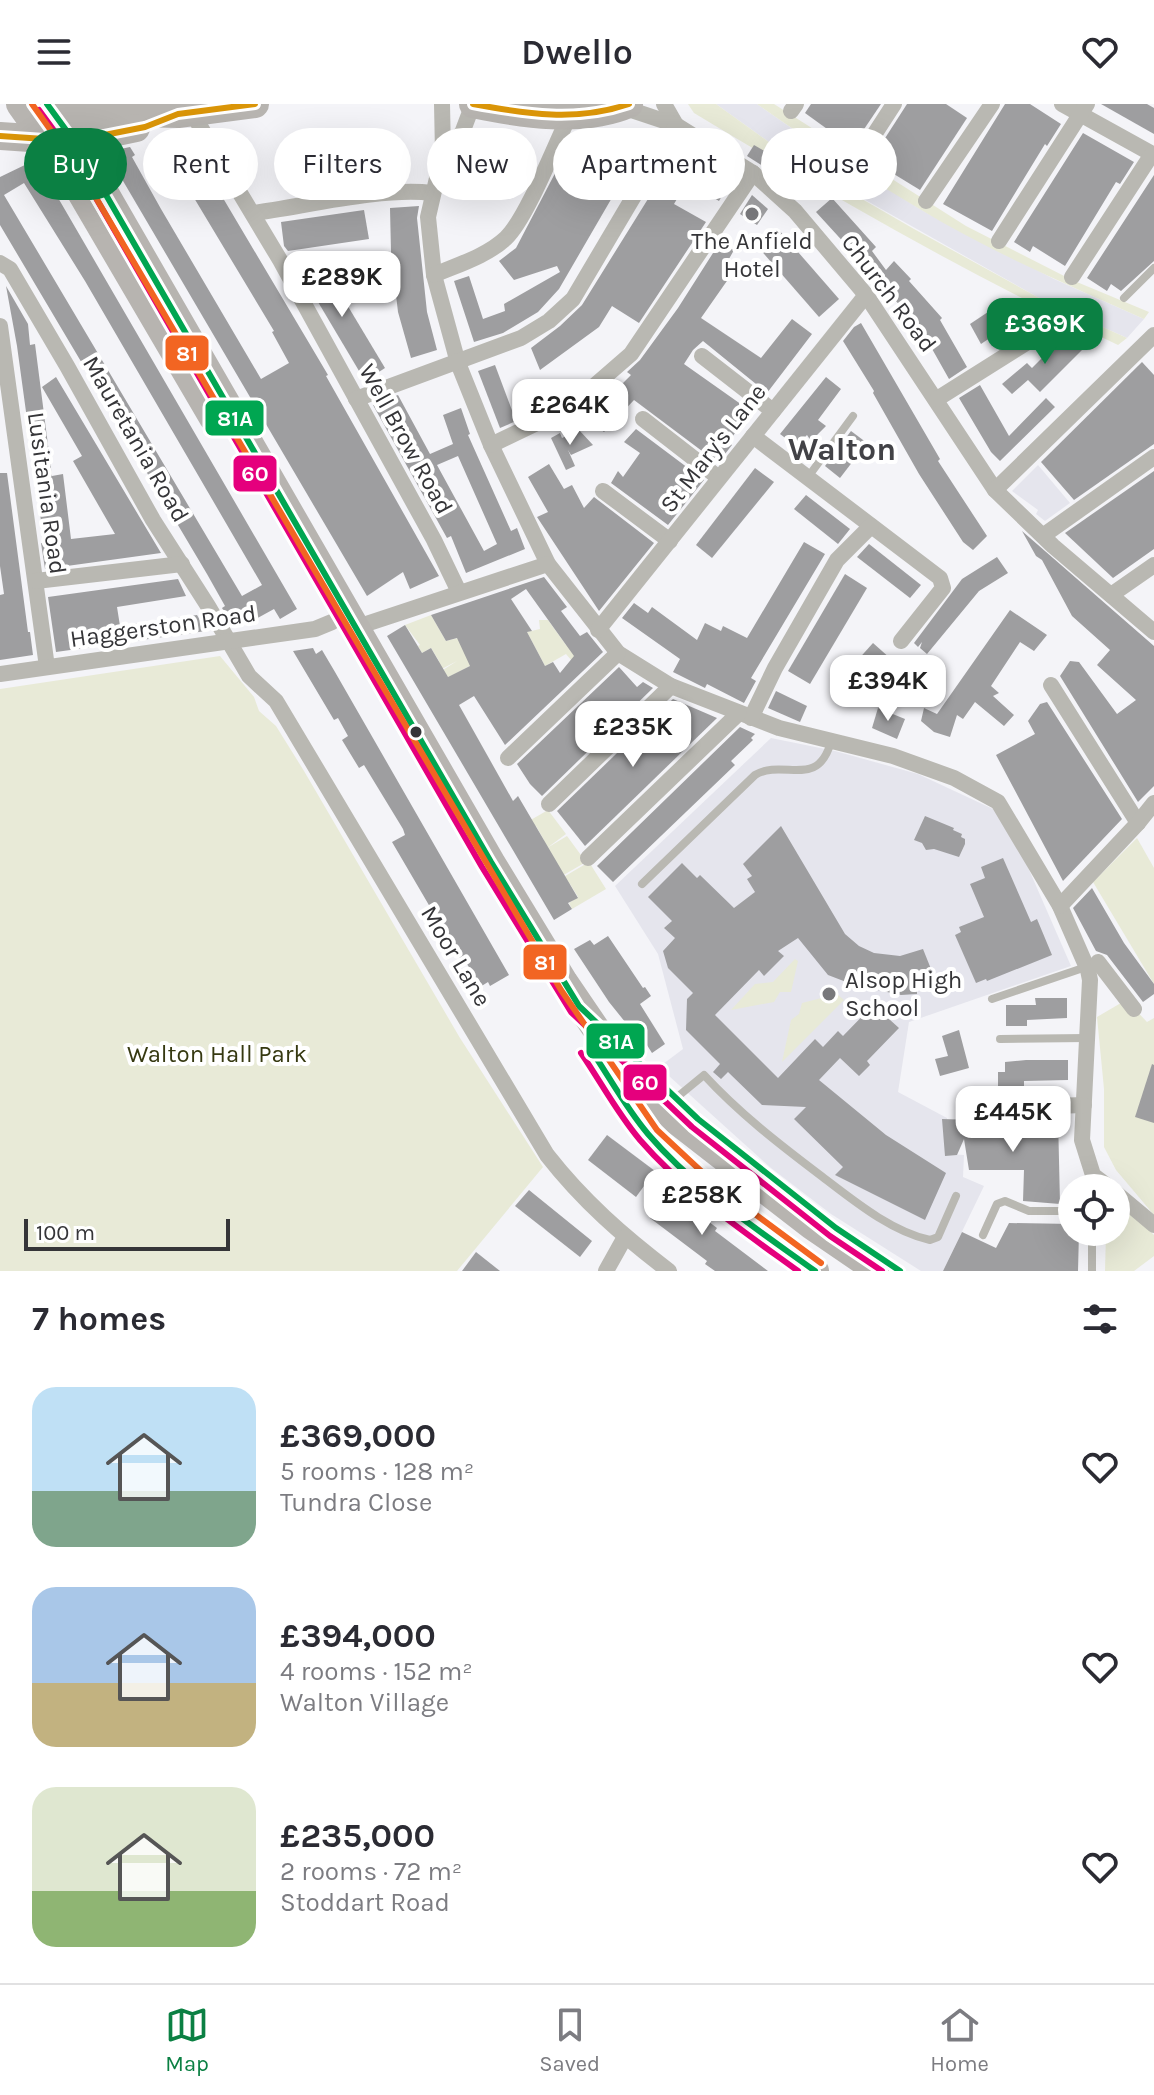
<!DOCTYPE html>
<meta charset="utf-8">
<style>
body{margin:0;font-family:Karla,sans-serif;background:#f7f7f7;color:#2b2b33;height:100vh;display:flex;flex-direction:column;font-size:30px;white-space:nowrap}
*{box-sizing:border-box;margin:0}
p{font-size:26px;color:#7c7c81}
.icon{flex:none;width:44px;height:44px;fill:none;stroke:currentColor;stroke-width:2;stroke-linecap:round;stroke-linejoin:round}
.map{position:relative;height:1167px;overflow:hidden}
.drawer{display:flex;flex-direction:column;background:#fff;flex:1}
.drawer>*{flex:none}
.hud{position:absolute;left:24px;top:24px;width:1106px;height:72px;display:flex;gap:16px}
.controls{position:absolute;left:1058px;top:1070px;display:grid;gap:16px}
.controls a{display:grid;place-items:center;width:72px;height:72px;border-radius:50%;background:#fff;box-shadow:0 8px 32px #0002;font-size:40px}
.scale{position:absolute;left:24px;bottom:20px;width:206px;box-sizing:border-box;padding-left:8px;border:4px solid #353538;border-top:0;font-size:22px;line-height:28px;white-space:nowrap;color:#353538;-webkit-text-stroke:6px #fff;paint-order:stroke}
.price{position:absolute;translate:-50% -68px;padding:0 18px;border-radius:16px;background:#fff;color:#222;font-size:26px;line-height:52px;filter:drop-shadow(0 2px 4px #0008)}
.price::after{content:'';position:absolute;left:50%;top:48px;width:24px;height:18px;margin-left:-12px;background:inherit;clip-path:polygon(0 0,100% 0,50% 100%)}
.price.selected{background:#0b8043;color:#fff}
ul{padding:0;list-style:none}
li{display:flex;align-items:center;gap:24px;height:200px;padding:0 32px}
li span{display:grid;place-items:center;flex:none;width:224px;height:160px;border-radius:24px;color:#555}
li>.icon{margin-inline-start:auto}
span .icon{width:96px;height:96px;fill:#fffc;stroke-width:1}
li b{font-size:34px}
h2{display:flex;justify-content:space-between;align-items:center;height:96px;padding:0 32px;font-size:34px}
.pill{padding:0 28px;border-radius:36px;background:#fff;box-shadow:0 8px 32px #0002;font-size:28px;line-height:72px}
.pill.selected{background:#0b8043;color:#fff}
header{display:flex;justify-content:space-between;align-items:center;height:104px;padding:0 32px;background:#fff;font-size:36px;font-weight:600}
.tabs{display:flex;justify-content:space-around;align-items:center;height:112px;border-top:2px solid #e1e1e2;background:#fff;font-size:22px;color:#7c7c81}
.tabs a{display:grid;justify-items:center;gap:4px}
.tabs .selected{color:#0b8043}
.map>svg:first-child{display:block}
.built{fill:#e5e5ed}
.green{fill:#e8ead7}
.building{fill:#9e9ea0;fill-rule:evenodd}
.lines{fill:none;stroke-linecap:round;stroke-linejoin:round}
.lane{stroke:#b9b8b2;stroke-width:8}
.street{stroke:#b9b8b2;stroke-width:16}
.highway{stroke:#b7b4b0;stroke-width:28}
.bus-1-casing{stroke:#fff;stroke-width:12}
.bus-2-casing{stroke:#fff;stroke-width:12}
.bus-3-casing{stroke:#fff;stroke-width:12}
.bus-4-casing{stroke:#fff;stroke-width:12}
.bus-1{stroke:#00a651;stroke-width:6}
.bus-2{stroke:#e5007d;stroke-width:6}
.bus-3{stroke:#f26522;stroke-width:6}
.bus-4{stroke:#da9508;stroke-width:6}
.poi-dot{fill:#78787b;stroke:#fff;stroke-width:3}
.bus-dot{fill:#353538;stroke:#fff;stroke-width:3}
.labels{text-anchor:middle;stroke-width:8;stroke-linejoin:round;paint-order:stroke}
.poi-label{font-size:24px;fill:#353538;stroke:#fff}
.street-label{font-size:24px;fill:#353538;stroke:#fff}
.park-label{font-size:24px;fill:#363911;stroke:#fff}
.district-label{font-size:32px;font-weight:bold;fill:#424246;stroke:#fff}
.line-badge{stroke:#fff;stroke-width:3}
.badge-label{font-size:22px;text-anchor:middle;font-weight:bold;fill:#fff}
</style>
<header><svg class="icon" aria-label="menu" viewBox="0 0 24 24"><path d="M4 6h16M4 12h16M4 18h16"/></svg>Dwello<svg class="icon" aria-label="heart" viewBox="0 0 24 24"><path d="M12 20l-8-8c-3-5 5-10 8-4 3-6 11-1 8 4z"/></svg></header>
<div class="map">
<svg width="1154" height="1167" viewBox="0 0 1154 1167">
<rect width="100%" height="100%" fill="#f4f4f8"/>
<g class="built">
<path d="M716,0H757L803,32L925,108L1054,175L1144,215L1127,234L1041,195L791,54Z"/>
<path d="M1038,361L1070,399L1045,417L1036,410L1038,406L1012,387Z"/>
<path d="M771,634L835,647L918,670L993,705L1020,745L1071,862L909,918L898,988L947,1014L948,1050L964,1051L963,1073L984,1082L943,1167H921L831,1110L771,1064L659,963L683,945L658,850L615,782Z"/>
</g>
<g class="green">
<path d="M688,0H716L791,54L914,125L1041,195L1127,234L1118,241C972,173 832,92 694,9Z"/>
<path d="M757,0H774L966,122L1072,176L1149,208L1144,215C1070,182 993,149 923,107C867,74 811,38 757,0Z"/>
<path d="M431,511L446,537L478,529L470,562L449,573L435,571L457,557L436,568L432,562L439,557L431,544L422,549L418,542L420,541L405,521Z"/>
<path d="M539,516H548L566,541L588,542L572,557L566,550L545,562L527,528L540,525Z"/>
<path d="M220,552L254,593L259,607L276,622L304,667L460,934L543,1063L457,1167H0V585Z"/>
<path d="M548,706L566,730L547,744L567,732L586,758L555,776L535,742L544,736L536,722L522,721Z"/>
<path d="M1137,734L1154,764V880L1093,778Z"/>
<path d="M589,758L606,785L572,805L569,799L578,793L570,780L555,778Z"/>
<path d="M795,855L798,857L791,888H780L774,898L731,906L755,880L773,878Z"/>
<path d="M837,890L844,896L782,958L791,916L799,910L802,899Z"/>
<path d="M1126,896L1147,918L1154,914V1111L1116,1066L1104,1043V985L1097,913Z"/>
<path d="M1116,1095L1154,1131V1152L1134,1167H1105L1106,1128H1116Z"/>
</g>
<g class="building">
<path d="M811,0H881L852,43L805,9Z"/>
<path d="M907,0H946L967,14L920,86L871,56Z"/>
<path d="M1005,0H1030L1061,20L1047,42L1045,40L992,127L943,100Z"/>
<path d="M1101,0H1147L1154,4V30Z"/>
<path d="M576,28H581L652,31L641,54L622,48L575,45Z"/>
<path d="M1083,29L1134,58L1120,80L1116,78L1065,162L1033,142L1030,148L1014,138Z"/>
<path d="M188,35L328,271L326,272L439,472L410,485L403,468L367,492L106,48L130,43L135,51L132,53L161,105L261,275L289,259L272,228L274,227L161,39Z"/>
<path d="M754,41L806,71L798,84L747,52Z"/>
<path d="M675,44L731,76L719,97L687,78L674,100L706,118L639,219L612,202L599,223L540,266L531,244L560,222L582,201L666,66L663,64Z"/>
<path d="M575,46L624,73L559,185L538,208L503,229L474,238L454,177L469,172L483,215L505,207L504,200L560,168L557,162L514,176L499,157L516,144L563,54L575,58Z"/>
<path d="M31,58L38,69L42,67L50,80L297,505L280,515L274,505L245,521L243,517L233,523L222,504L225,502L207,470L0,121V73ZM24,79L85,177L262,481L242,492L4,91Z"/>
<path d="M1154,71V157L1121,187L1111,180L1107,187L1087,174Z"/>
<path d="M752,91L768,105L757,121L740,110Z"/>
<path d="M832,94L876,143L872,147L886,166L894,157L911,175L909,177L942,214L940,216L967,263L949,275L918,220L868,168L869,166L816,108Z"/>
<path d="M419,102L417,114L427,208L437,246L411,254L398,208L391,148L390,104Z"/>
<path d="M364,106L369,135L288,147L284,142L281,118Z"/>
<path d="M778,125L839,195L819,213L758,143Z"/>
<path d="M720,138L734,146L725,162L729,165L725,171L729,174L701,214L761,254L792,215L812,230L767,289L703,237L693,246L684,260L752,308L728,338L732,341L718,359L634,296L604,328L593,320L621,289L617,285L631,271L627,268L640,256L678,204Z"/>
<path d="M319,154L385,264L365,277L299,166Z"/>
<path d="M6,182L28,220L30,241L35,240L52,372L63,370L71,435L115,430L73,357L82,352L42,283L56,273L161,449L45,465L41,439H44L17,242Z"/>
<path d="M1009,194L1021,213L981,240L970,220Z"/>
<path d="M861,219L940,355L938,357L987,432L973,446L963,438L919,370L873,289L874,287L843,237L854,223Z"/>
<path d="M1066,230L1083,245L1040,288L1028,276L1012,290L1002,280L1027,259L1032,264Z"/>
<path d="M1142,258L1154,271V340L1074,396L1041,358Z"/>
<path d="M495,261L516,317L500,324L478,267Z"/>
<path d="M826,273L841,285L818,316L826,322L811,337L807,331L796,342L780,330Z"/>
<path d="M980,281L1009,332L1046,294L1055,303L1000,357L991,348L959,294Z"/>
<path d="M398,291L430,350L453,340L443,311L461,304L470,330L468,331L511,427L517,424L525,445L466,469L451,432L447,434L373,301ZM458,352L497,440L484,447L437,361Z"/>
<path d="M636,325L704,376L668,421L611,379L618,367L623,373L640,349L624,338Z"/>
<path d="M579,326L593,341L571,351L568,346L575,362L566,366L551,334L560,329L562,334Z"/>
<path d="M851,327L867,339L840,374L825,362Z"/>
<path d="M549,360L564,385L572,381L584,404L594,393L654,439L599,507L537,413L548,408L528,373Z"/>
<path d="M755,364L774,378L712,454L696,441Z"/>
<path d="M1154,367V445L1113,474L1065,429Z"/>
<path d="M0,369H7L28,528H30L33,551L0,556V491L4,490L0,462Z"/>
<path d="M806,391L850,425L838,440L794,405Z"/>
<path d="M1022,427L1154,542V682L1138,698L1060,572L1070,557L1079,558L1117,610L1136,596L1097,561L1110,546L1072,512L1042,456L1036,452Z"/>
<path d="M804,438L825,450L751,574L756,577L744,599L707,580L705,584L673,568L680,555L622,514L634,499L648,509L652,503L697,536L705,519L721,527L723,522L747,534Z"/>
<path d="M869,440L921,481L910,494L857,453Z"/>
<path d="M997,453L1008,469L979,487L927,550L920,544L922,538L918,543L914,539L962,475Z"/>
<path d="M845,470L867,484L810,580L788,567Z"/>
<path d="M544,473L567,503L561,507L580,532L587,528L603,548L505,641L474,592L459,601L513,697L518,692L578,794L568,799L572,805L554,816L387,532L405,521L422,549L431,544L448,573L470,562L457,534L446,537L431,511ZM526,485L574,552L560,569L553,558L545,562L527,528L532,527L511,495Z"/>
<path d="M178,475L186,492L117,503L120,522L197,511L206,527L56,548L48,493Z"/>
<path d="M1010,506L1047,531L1034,547L1020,538L991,582L999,589L993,592L1014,611L1004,622L975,598L963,615L957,611L950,633L934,628L921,617L924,604L937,610Z"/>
<path d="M873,539L900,563L882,583L855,559Z"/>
<path d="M313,544L316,550L322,546L335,568L509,871L490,882L488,878L480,883L467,860L464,861L392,738L405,731L403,725L364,661L359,664L342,636L348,632L338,614L334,616L293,547Z"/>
<path d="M619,563L637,583L643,578L653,584L542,692L530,680L517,660Z"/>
<path d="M776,587L807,602L800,618L768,604Z"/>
<path d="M673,595L717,614L585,742L557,707Z"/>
<path d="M1047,598L1122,715L1063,777L996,651L1035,630L1028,617L1040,600Z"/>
<path d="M878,604L905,615L897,635L872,624Z"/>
<path d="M740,623L755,630L751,634L753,636L731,657L735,661L613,778L597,762Z"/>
<path d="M925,712L954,724L953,726L962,730L961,733L965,735V740L959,753L934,745L926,746L922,739L914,736Z"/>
<path d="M781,722L845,830L859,842L874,849L900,852L923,845L937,880L917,885V890L901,891L854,881L828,871L798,834L778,847L784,852L764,872L759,866L715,911L778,974L815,935L823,943L838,927L843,932L877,897L892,912L889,915L899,924L867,957L870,961L859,972L840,954L819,976L886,1031L946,1069L925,1116L835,1071L843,1063L794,1015L806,1003L762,1001L728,968L721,975L713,968L720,960L686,926L687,895L693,889L668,864L663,847L675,834L664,824L672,817L648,793L682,759L697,774L700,771L734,804L755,788L747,775L752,772L743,760Z"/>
<path d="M1003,754L1031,818L1037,815L1052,851L987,877L986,875L976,879L955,831L961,828L959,823L984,813L970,780L985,774L981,763Z"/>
<path d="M1092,784L1124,839L1154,880V890L1143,898L1107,851L1096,847L1073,804Z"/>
<path d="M608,832L643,884L645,883L651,892L640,900L665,940L652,949L645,938L642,939L609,898L574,845L590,836L594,841Z"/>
<path d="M1035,894H1067V914L1027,916V922H1006V901H1036Z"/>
<path d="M959,926L969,964L940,972L935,955L948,952L942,932Z"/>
<path d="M1026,956H1068V976L1024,977V982H998V968H1005V958Z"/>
<path d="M1152,960L1154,961V1019L1135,1013Z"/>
<path d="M1058,1013L1060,1100L1023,1097L1024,1066H969L964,1035L957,1051L945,1052L942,1015L975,1016V1030L1025,1028L1024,1014Z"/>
<path d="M607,1031L655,1067L636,1093L588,1056Z"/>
<path d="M529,1086L592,1137L580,1153L515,1102Z"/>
<path d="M670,1088L717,1124L715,1127L768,1167H715L705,1160L707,1157L650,1114Z"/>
<path d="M1009,1119L1072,1120V1128H1079L1078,1167H943L962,1128L996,1144Z"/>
<path d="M476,1148L500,1167H462Z"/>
</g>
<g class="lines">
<g class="lane">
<path d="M1124,194L1154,164"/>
<path d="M808,373L853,312"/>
<path d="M642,780L755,671C784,654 817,686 831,638"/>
<path d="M992,895L1086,863"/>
<path d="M1000,935L1087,934"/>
<path d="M676,994L704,971C739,1009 779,1040 820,1071C853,1096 890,1127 930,1136L938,1133L956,1092"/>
<path d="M983,1131L997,1100L1005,1097L1029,1107H1072"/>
<path d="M1092,1167V1128"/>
</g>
<g class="street">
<path d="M442,0L443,48L428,113L434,171L458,259L491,341L548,460L618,549L671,582L779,624L893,652L954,674L998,698L1060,802L1088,866L1090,876L1082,1036L1093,1071L1110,1084"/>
<path d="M664,0L676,21"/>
<path d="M1062,0L1154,51"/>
<path d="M622,3L676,21L753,69L795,107L866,191L995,386L1053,442L1154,528"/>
<path d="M189,4L280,156L434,436L459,488"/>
<path d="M791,7L796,0"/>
<path d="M443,48L462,29L473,0"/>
<path d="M859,54L894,0"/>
<path d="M926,97L992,0"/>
<path d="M254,109C306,102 382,83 432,89"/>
<path d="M999,137L1087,0"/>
<path d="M0,159L10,165L67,262L153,416L208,502L249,572L276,597L547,1051C583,1097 623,1132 669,1167"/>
<path d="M434,171C457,161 487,152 506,134C526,115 553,46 566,19L567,10"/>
<path d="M1072,173L1152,50"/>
<path d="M0,222L47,563"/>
<path d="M702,252L773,307"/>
<path d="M356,295L521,234L549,217L573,195L676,21"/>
<path d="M937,295L1034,234"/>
<path d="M643,315L719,374"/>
<path d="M753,332L940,474L943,484L901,537"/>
<path d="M491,341L570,303L631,250L753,69"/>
<path d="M995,386L1154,231"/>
<path d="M603,387L670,437"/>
<path d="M1044,431L1154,353"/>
<path d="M36,477L182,460"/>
<path d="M1111,491L1154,461"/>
<path d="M357,523L548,460"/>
<path d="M598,526L866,191"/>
<path d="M0,570L315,525L332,518"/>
<path d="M1051,581L1138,719"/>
<path d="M751,614L775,564L837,456L871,422"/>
<path d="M508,654L618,549"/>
<path d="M549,700L671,582"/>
<path d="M588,754L739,609"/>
<path d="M1060,802L1138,719L1154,699"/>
<path d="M1098,858L1134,905"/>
<path d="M983,1007L994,1004L1084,1001"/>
<path d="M1116,1089L1154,1121"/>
<path d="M606,1167L625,1133"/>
</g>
<g class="highway">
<path d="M20,0L73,75L213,314"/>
<path d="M47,0L74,37L102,84L491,758L564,878L609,944L645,985L678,1018L812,1122L878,1167"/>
<path d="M473,0C521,10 583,20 629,0"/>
<path d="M45,10L56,14L135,9L178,10L255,0"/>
<path d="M0,32L74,37L136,24"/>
<path d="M618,984C661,1063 743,1116 815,1167"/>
</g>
<defs>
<g id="bus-1">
<path d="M47,0L74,37L102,84L491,758L579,902L698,1015L836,1124L900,1167"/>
<path d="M589,943C609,972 625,1003 648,1030C695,1085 757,1125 815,1167"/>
</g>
<g id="bus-2">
<path d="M39,6L66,43L93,89L482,763L571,908L692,1023L830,1132L882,1167"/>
<path d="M581,949C601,978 617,1009 640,1036C685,1088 743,1127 798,1167"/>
</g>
<path id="bus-3" d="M32,0L82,70L561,886L657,1026L716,1081L821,1159"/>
<g id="bus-4">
<path d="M473,0C526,10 577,18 629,0"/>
<path d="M0,32L74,37L145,23L178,10L255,0"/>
</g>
</defs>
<use href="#bus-1" class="bus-1-casing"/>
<use href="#bus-2" class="bus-2-casing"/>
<use href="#bus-3" class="bus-3-casing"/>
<use href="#bus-4" class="bus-4-casing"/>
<use href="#bus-1" class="bus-1"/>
<use href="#bus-2" class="bus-2"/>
<use href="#bus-3" class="bus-3"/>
<use href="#bus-4" class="bus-4"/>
</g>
<g class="poi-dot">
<circle cx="752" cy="110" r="8"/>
<circle cx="829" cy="890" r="8"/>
</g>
<circle class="bus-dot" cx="416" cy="628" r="7"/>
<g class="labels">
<g class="poi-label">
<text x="752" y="145">The Anfield<tspan x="752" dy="28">Hotel</tspan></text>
<text x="845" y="884" text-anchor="start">Alsop High<tspan x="845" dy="28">School</tspan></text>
</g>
<g class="street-label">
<text transform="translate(889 189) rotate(53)" y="8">Church Road</text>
<text transform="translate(136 335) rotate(60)" y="8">Mauretania Road</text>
<text transform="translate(406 335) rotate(61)" y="8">Well Brow Road</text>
<text transform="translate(713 344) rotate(-52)" y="8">St Mary's Lane</text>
<text transform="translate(47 389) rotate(82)" y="8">Lusitania Road</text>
<text transform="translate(163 522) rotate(-8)" y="8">Haggerston Road</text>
<text transform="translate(456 852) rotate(59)" y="8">Moor Lane</text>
</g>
<g class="park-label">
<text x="217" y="958">Walton Hall Park</text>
</g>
<g class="district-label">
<text x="842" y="356">Walton</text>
</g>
</g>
<g class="line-badge">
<rect x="164" y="230" width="46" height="38" rx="8" fill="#f26522"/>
<rect x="204" y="295" width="61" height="38" rx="8" fill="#00a651"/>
<rect x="232" y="350" width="46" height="39" rx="8" fill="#e5007d"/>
<rect x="522" y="839" width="46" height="38" rx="8" fill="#f26522"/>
<rect x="585" y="918" width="61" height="38" rx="8" fill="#00a651"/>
<rect x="622" y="959" width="46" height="39" rx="8" fill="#e5007d"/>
</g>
<g class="badge-label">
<text x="187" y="257">81</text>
<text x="235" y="322">81A</text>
<text x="255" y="377">60</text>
<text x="545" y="866">81</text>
<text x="616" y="945">81A</text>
<text x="645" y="986">60</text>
</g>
</svg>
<div class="controls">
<a><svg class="icon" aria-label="locate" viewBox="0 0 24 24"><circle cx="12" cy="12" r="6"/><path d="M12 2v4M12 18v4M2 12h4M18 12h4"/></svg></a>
</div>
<div class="scale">100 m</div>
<b class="price" style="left:342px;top:215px">£289K</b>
<b class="price selected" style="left:1045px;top:262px">£369K</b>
<b class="price" style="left:570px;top:343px">£264K</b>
<b class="price" style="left:888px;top:619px">£394K</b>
<b class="price" style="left:633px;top:665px">£235K</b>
<b class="price" style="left:1013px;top:1050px">£445K</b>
<b class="price" style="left:702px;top:1133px">£258K</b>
<div class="hud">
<a class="pill selected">Buy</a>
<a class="pill">Rent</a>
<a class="pill">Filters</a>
<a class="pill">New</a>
<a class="pill">Apartment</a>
<a class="pill">House</a>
</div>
</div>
<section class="drawer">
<h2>7 homes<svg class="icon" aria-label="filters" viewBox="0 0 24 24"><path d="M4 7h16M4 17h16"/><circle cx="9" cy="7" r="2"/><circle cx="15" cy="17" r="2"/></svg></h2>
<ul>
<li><span style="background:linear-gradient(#bfe0f5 65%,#7fa58c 0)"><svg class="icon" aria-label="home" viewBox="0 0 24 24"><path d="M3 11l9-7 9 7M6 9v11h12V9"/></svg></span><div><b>£369,000</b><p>5 rooms · 128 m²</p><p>Tundra Close</p></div><svg class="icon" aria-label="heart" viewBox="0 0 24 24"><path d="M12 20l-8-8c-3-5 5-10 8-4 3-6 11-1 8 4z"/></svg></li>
<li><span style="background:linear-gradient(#a9c7e8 60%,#c2b280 0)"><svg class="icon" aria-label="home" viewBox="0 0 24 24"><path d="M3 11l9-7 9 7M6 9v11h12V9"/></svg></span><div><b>£394,000</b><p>4 rooms · 152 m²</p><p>Walton Village</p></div><svg class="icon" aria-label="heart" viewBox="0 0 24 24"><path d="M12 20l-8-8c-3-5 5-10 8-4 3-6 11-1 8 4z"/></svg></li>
<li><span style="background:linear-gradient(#dfe7d0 65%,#8fb573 0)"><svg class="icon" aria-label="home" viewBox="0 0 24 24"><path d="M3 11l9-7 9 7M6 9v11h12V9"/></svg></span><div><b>£235,000</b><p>2 rooms · 72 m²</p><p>Stoddart Road</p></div><svg class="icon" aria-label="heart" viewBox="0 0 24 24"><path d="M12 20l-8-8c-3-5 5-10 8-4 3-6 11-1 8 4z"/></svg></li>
</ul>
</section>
<nav class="tabs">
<a class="selected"><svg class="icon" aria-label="map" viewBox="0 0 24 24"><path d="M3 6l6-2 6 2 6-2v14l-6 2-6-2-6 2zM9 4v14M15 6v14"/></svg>Map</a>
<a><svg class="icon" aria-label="saved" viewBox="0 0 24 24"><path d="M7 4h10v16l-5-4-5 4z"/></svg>Saved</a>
<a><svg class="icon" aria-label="home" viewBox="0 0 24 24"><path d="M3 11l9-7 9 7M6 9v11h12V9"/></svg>Home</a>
</nav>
